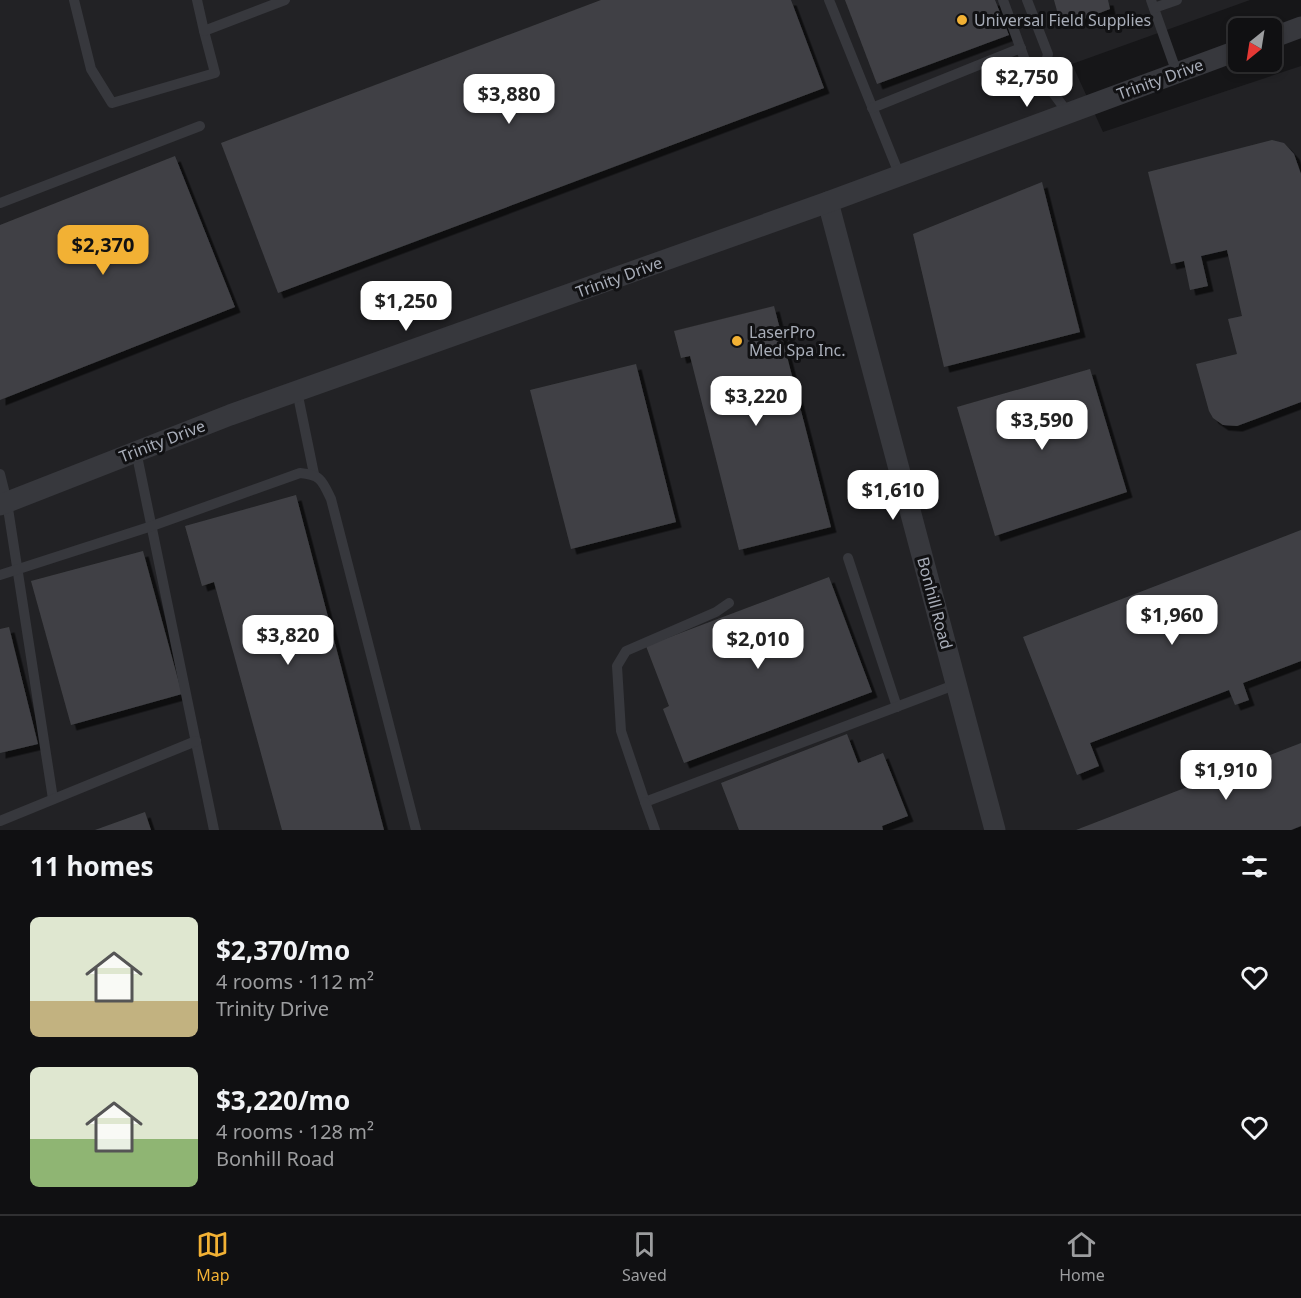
<!DOCTYPE html>
<meta charset="utf-8">
<style>
body{margin:0;font-family:"Noto Sans",sans-serif;background:#19191b;color:#f1f3f6;height:100vh;display:flex;flex-direction:column;font-size:22px;white-space:nowrap}
*{box-sizing:border-box;margin:0}
p{font-size:20px;color:#9c9d9f}
.icon{flex:none;width:33px;height:33px;fill:none;stroke:currentColor;stroke-width:2;stroke-linecap:round;stroke-linejoin:round}
.map{position:relative;height:830px;overflow:hidden}
.details{display:flex;flex-direction:column;background:#101012;flex:1}
.details>*{flex:none}
.needle{width:39px;rotate:210deg}
.tools{position:absolute;left:1228px;top:18px;display:grid;gap:12px}
.tools a{display:grid;place-items:center;width:54px;height:54px;border-radius:9px;background:#101012;box-shadow:0 3px 9px #0003,0 0 0 2px #303032;font-size:30px}
.price{position:absolute;translate:-50% -51px;padding:0 14px;border-radius:12px;background:#fff;color:#222;font-size:20px;line-height:39px;filter:drop-shadow(0 2px 3px #0008)}
.price::after{content:'';position:absolute;left:50%;top:36px;width:18px;height:14px;margin-left:-9px;background:inherit;clip-path:polygon(0 0,100% 0,50% 100%)}
.price.current{background:#f2b134;color:#111}
ul{padding:0;list-style:none}
li{display:flex;align-items:center;gap:18px;height:150px;padding:0 30px}
li span{display:grid;place-items:center;flex:none;width:168px;height:120px;border-radius:9px;color:#555}
li>.icon{margin-inline-start:auto}
span .icon{width:72px;height:72px;fill:#fffc;stroke-width:1}
li b{font-size:26px}
h2{display:flex;justify-content:space-between;align-items:center;height:72px;padding:0 30px;font-size:26px}
.tabs{display:flex;justify-content:space-around;align-items:center;height:84px;border-top:2px solid #303032;background:#101012;font-size:16px;color:#9c9d9f}
.tabs a{display:grid;justify-items:center;gap:3px}
.tabs .current{color:#f2b134}
.map>svg:first-child{display:block}
.built{fill:#222225}
.building{fill:#404145;filter:url(#shadow)}
.lines{fill:none;stroke-linecap:round;stroke-linejoin:round}
.service{stroke:#37383d;stroke-width:10}
.minor{stroke:#37383d;stroke-width:21}
.poi-dot{fill:#f2b134;stroke:#111113;stroke-width:2}
.labels{text-anchor:middle;stroke-width:6;stroke-linejoin:round;paint-order:stroke}
.poi-label{font-size:16px;fill:#a8adb8;stroke:#111113;text-anchor:start}
.street-label{font-size:16px;fill:#a8adb8;stroke:#111113}
</style>
<div class="map">
<svg width="1301" height="830" viewBox="0 0 1301 830">
<defs>
<filter id="shadow"><feDropShadow dx="5.5" dy="5.5" stdDeviation="0" flood-color="#0009"/></filter>
</defs>
<rect width="100%" height="100%" fill="#161618"/>
<path class="built" d="M0,0H1250L1072,64L1103,132L1301,66V830H0Z"/>
<g class="building">
<path d="M601,0H791L824,88L278,293L221,143Z"/>
<path d="M845,0H995L1009,35L877,84Z"/>
<path d="M1054,0H1108L1110,9L1073,23L1059,18Z"/>
<path d="M1272,140L1284,143L1294,154L1301,174V402L1237,426L1223,425L1213,418L1209,411L1196,364L1237,354L1228,319L1242,316L1227,250L1201,256L1208,286L1190,290L1184,261L1171,264L1148,172Z"/>
<path d="M175,156L235,307L0,400V225Z"/>
<path d="M1042,182L1080,332L944,367L913,234Z"/>
<path d="M774,306L831,527L739,550L690,356L681,358L674,331Z"/>
<path d="M636,364L676,522L571,549L530,390Z"/>
<path d="M1090,369L1127,492L995,536L957,407Z"/>
<path d="M296,495L384,830H282L214,582L202,586L185,526Z"/>
<path d="M1301,530V661L1243,683L1249,700L1235,705L1229,690L1090,743L1099,766L1077,775L1023,637Z"/>
<path d="M143,551L182,694L71,725L31,581Z"/>
<path d="M829,577L872,692L684,763L663,709L669,706L646,646Z"/>
<path d="M9,627L38,744L0,753V629Z"/>
<path d="M847,734L858,763L883,753L908,816L882,826L883,830H739L721,783Z"/>
<path d="M1301,743V826L1291,830H1076Z"/>
<path d="M145,812L151,830H95Z"/>
</g>
<g class="lines">
<g class="service">
<path d="M74,0L91,69L112,103L215,73L204,31"/>
<path d="M197,0L204,31L285,0"/>
<path d="M829,0L900,176"/>
<path d="M1003,0L1026,63L1042,78L1068,113"/>
<path d="M1027,0L1048,54L1042,78"/>
<path d="M1151,0L1177,73"/>
<path d="M1154,8L1177,0"/>
<path d="M872,108L1021,48"/>
<path d="M0,203L200,126"/>
<path d="M297,391L314,474"/>
<path d="M136,451L214,830"/>
<path d="M0,474L7,502L53,799"/>
<path d="M848,558L897,707"/>
<path d="M0,575L152,526L300,473C321,475 322,480 331,499L416,830"/>
<path d="M729,603L716,612L626,651L617,666L621,731L645,802L957,684"/>
<path d="M645,802L655,830"/>
<path d="M0,821L196,741"/>
</g>
<g class="minor">
<path d="M1272,38L1301,27"/>
<path d="M828,202L995,830"/>
<path d="M0,505L230,415L828,202L1239,50"/>
</g>
</g>
<g class="poi-dot">
<circle cx="962" cy="20" r="6"/>
<circle cx="737" cy="341" r="6"/>
</g>
<g class="labels">
<g class="poi-label">
<text x="974" y="26">Universal Field Supplies</text>
<text x="749" y="338">LaserPro<tspan x="749" dy="18">Med Spa Inc.</tspan></text>
</g>
<g class="street-label">
<text transform="translate(1160 79) rotate(-20)" y="6">Trinity Drive</text>
<text transform="translate(619 277) rotate(-20)" y="6">Trinity Drive</text>
<text transform="translate(162 441) rotate(-21)" y="6">Trinity Drive</text>
<text transform="translate(935 603) rotate(75)" y="6">Bonhill Road</text>
</g>
</g>
</svg>
<div class="tools">
<a><svg class="needle" viewBox="-14 -14 28 28"><path d="M0-13l5 13h-10z" fill="#e53935"/><path d="M0 13l5-13h-10z" fill="#9c9d9f"/></svg></a>
</div>
<b class="price" style="left:1027px;top:108px">$2,750</b>
<b class="price" style="left:509px;top:125px">$3,880</b>
<b class="price current" style="left:103px;top:276px">$2,370</b>
<b class="price" style="left:406px;top:332px">$1,250</b>
<b class="price" style="left:756px;top:427px">$3,220</b>
<b class="price" style="left:1042px;top:451px">$3,590</b>
<b class="price" style="left:893px;top:521px">$1,610</b>
<b class="price" style="left:1172px;top:646px">$1,960</b>
<b class="price" style="left:288px;top:666px">$3,820</b>
<b class="price" style="left:758px;top:670px">$2,010</b>
<b class="price" style="left:1226px;top:801px">$1,910</b>
</div>
<section class="details">
<h2>11 homes<svg class="icon" aria-label="filters" viewBox="0 0 24 24"><path d="M4 7h16M4 17h16"/><circle cx="9" cy="7" r="2"/><circle cx="15" cy="17" r="2"/></svg></h2>
<ul>
<li><span style="background:linear-gradient(#dfe7d0 70%,#c2b280 0)"><svg class="icon" aria-label="home" viewBox="0 0 24 24"><path d="M3 11l9-7 9 7M6 9v11h12V9"/></svg></span><div><b>$2,370/mo</b><p>4 rooms · 112 m²</p><p>Trinity Drive</p></div><svg class="icon" aria-label="heart" viewBox="0 0 24 24"><path d="M12 20l-8-8c-3-5 5-10 8-4 3-6 11-1 8 4z"/></svg></li>
<li><span style="background:linear-gradient(#dfe7d0 60%,#8fb573 0)"><svg class="icon" aria-label="home" viewBox="0 0 24 24"><path d="M3 11l9-7 9 7M6 9v11h12V9"/></svg></span><div><b>$3,220/mo</b><p>4 rooms · 128 m²</p><p>Bonhill Road</p></div><svg class="icon" aria-label="heart" viewBox="0 0 24 24"><path d="M12 20l-8-8c-3-5 5-10 8-4 3-6 11-1 8 4z"/></svg></li>
</ul>
</section>
<nav class="tabs">
<a class="current"><svg class="icon" aria-label="map" viewBox="0 0 24 24"><path d="M3 6l6-2 6 2 6-2v14l-6 2-6-2-6 2zM9 4v14M15 6v14"/></svg>Map</a>
<a><svg class="icon" aria-label="saved" viewBox="0 0 24 24"><path d="M7 4h10v16l-5-4-5 4z"/></svg>Saved</a>
<a><svg class="icon" aria-label="home" viewBox="0 0 24 24"><path d="M3 11l9-7 9 7M6 9v11h12V9"/></svg>Home</a>
</nav>
